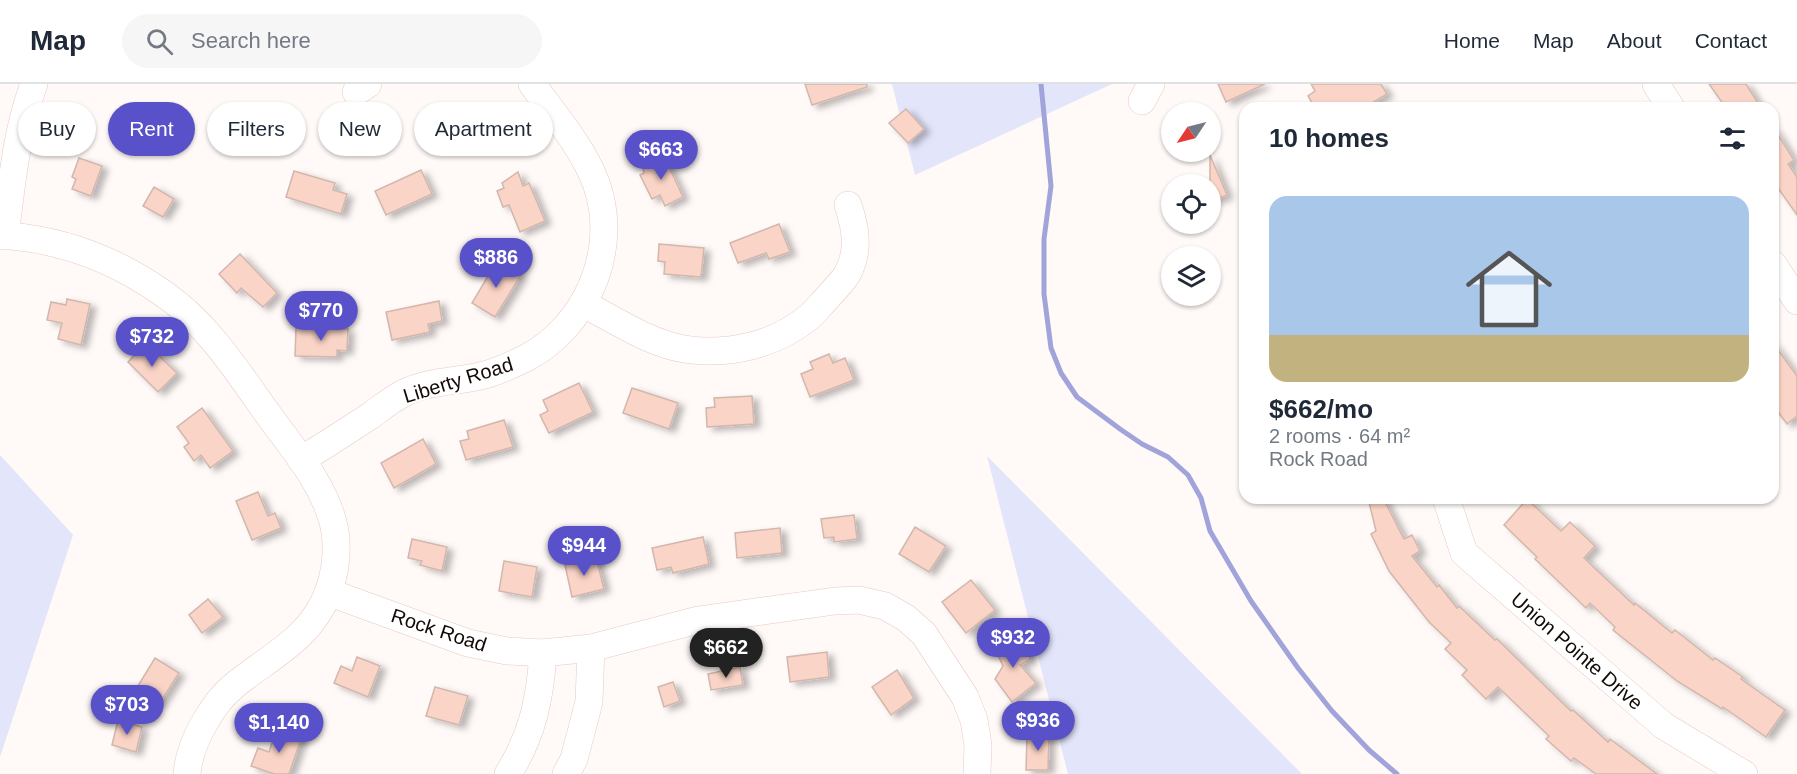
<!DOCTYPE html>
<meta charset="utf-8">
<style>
body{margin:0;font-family:Helvetica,sans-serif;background:#f6f6f7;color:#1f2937;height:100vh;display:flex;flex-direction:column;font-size:22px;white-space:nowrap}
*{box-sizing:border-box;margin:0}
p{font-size:20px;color:#747a83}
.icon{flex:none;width:33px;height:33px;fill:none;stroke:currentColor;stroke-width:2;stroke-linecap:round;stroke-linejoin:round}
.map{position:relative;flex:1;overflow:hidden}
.drawer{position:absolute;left:1239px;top:18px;width:540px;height:402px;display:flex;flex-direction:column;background:#fff;border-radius:18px;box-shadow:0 2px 4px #0004}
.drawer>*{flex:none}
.hud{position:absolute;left:18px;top:18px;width:570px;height:54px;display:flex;gap:12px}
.needle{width:39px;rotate:235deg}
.controls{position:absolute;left:1161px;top:18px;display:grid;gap:12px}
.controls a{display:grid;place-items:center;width:60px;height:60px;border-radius:50%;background:#fff;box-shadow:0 2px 4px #0004;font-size:30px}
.price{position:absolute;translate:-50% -51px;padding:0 14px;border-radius:21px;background:#5951c9;color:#fff;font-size:20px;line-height:39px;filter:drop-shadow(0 2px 3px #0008)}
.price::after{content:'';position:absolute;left:50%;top:36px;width:18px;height:14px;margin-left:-9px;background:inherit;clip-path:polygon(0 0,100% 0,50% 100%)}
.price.on{background:#222;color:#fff}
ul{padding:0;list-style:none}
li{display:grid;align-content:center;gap:12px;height:318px;padding:0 30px}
li span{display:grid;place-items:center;height:186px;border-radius:18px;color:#555}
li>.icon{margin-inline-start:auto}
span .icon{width:108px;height:108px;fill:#fffc;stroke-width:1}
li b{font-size:26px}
h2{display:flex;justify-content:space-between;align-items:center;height:72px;padding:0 30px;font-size:26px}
.tag{padding:0 21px;border-radius:27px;background:#fff;box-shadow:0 2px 4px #0004;font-size:21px;line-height:54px}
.tag.on{background:#5951c9;color:#fff}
header{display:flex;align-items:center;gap:36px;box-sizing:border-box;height:84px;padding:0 30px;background:#fff;border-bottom:2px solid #e0e1e3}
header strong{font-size:28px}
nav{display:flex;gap:33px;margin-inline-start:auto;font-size:21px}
.search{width:420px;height:54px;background:#f6f6f7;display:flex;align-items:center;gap:15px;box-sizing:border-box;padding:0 21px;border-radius:33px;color:#747a83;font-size:22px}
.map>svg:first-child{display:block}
.green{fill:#e3e5fb}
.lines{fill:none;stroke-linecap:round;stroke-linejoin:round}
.stream{stroke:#a0a4da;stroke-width:5}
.building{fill:#fad4c6;stroke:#d1b7ad;stroke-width:1.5;filter:url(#shadow)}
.minor-casing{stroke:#e6cbc1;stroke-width:28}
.minor{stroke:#fff;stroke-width:27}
.labels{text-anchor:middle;stroke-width:4.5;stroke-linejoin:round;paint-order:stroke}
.street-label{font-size:20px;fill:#130a07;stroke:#fff}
</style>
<header>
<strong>Map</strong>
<div class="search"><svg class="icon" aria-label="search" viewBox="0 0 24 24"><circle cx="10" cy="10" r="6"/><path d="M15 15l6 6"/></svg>Search here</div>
<nav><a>Home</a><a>Map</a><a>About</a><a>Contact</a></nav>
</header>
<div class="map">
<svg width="1797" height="690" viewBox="0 0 1797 690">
<defs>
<filter id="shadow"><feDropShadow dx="6" dy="3.5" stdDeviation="3" flood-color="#0004"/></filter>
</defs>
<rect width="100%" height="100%" fill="#fff9f7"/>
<g class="green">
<path d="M892,0H1112L915,91Z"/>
<path d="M0,371L73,451L0,673Z"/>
<path d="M987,372L1302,690H1068Z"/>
</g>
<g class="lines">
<path class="stream" d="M1041,0L1051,102L1044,155V210L1051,264L1061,289L1077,313L1120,345L1142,360L1168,373L1188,391L1201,414L1210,447L1251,517L1298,584L1332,627L1369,666L1397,690"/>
</g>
<g class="building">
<path d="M805,0H867V3L812,21Z"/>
<path d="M1218,0H1265L1226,18Z"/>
<path d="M1311,0H1381L1387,10L1364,24H1315L1308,12L1315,7Z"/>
<path d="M1709,0H1746L1761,24H1726Z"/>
<path d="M906,25L924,45L908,59L889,39Z"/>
<path d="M1773,43L1794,76L1788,80L1797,93V131L1773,97Z"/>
<path d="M663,70L683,113L665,122L660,111L652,115L640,91L644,89L642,80Z"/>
<path d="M1210,71L1227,111L1210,118Z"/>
<path d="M79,74L102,82L91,112L72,105L76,95L72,93Z"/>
<path d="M421,86L432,110L386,131L375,107Z"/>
<path d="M294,87L335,99L333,106L347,110L341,130L286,113Z"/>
<path d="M518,88L523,102L529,99L545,137L520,148L509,121L503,123L497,107L504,104L502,99Z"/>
<path d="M154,103L174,115L163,133L143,122Z"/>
<path d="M779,140L790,168L769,175L766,169L738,179L730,159Z"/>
<path d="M659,160L704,164L701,193L664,190L665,178L658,177Z"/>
<path d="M240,170L277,209L263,223L241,204L237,209L219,190Z"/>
<path d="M497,177L521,191L495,233L472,219Z"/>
<path d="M67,215L90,220L81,261L58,255L62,239L47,236L51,218L66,221Z"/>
<path d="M439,217L442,237L428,240L430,248L392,256L386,228Z"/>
<path d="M296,244L348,245L347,267L337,266V273L295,272Z"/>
<path d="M146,259L177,289L158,308L128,278Z"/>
<path d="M1773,259L1797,292V332L1787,340L1773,321Z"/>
<path d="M829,270L833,279L845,274L854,296L810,313L801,290L813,285L810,278Z"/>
<path d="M579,299L593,328L549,349L540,331L548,327L543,316Z"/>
<path d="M632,304L678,319L669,345L623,329Z"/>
<path d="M752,312L754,340L707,343L706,324L715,323L714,314Z"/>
<path d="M202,324L233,367L210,384L201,371L194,377L184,363L189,359L177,343Z"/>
<path d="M504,336L513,363L466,376L460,357L469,355L467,347Z"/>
<path d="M423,355L436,380L394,404L381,379Z"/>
<path d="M258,408L268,432L275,429L281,444L252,456L236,417Z"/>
<path d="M1368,414H1383L1404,455L1412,451L1420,467L1412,472L1437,503L1439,501L1457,524L1459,522L1495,556L1497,555L1571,627L1573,626L1608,658L1610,655L1657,690H1596L1574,674L1571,677L1546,655L1549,652L1498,603L1486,615L1462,591L1467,586L1445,565L1451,559L1429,538L1389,487L1371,450L1376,447Z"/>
<path d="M1527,415L1561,447L1570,438L1595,462L1584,474L1634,521L1635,519L1672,549L1675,546L1713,576L1715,574L1743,593L1741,595L1785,626L1766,653L1723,623L1722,625L1677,597L1613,546L1615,543L1590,519L1586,524L1535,475L1537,473L1504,441Z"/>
<path d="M854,431L857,455L834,458V453L824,454L821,435Z"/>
<path d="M915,443L946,462L929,488L899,470Z"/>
<path d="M780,444L782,469L737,474L735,449Z"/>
<path d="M703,453L709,480L673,489L671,483L657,486L652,464Z"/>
<path d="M412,455L447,463L442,487L420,481L422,477L408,474Z"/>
<path d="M596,473L604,505L572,513L565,481Z"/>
<path d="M504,477L537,483L532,513L499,507Z"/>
<path d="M971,496L995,526L966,549L942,518Z"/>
<path d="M208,515L223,533L202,549L189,531Z"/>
<path d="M991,551L1002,562L1017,555L1031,575L1020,581L1036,599L1012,618L995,595L1003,582L989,552Z"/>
<path d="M827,568L829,593L790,598L787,573Z"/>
<path d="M357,573L380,582L368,613L334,599L341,582L352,587Z"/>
<path d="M155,574L179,589L159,620L136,605Z"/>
<path d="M740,583L743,601L711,606L708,590Z"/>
<path d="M897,586L914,614L891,631L872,603Z"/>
<path d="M673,598L680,617L664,623L658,603Z"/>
<path d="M435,603L468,612L459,641L426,632Z"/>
<path d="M118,636L142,643L136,668L112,661Z"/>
<path d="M277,644L302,652L289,690H274L251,682L258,664L269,668Z"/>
<path d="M1027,650H1049L1048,686H1026Z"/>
</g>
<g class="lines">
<defs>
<g id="minor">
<path d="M1656,0L1671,24"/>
<path d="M356,8L368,0"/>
<path d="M1142,17L1151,0"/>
<path d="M5,151C12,100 16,48 34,0"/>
<path d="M0,152C9,151 18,153 27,154C77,161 123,181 164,210C209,241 239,290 270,333C294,366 322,398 333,438C339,460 336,488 328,509C311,554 271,572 236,600C212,619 189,660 187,690"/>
<path d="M1773,180L1797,217"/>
<path d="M584,220C615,236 649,259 684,265C728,272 775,261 809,233C816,227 822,219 828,213C834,206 841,199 846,192C860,169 856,145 848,121"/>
<path d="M301,376C324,362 347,347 370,332C381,324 392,315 404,309C430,296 461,298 488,290C500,286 514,280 526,274C587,242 620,165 596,99C583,64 554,30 532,0"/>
<path d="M1446,414L1464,469L1664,642L1744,690"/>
<path d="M328,508L468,559L507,567L543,569L591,564L698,536L835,517L859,516L885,522L906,534L924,550L965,613L974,636L978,661L977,690"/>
<path d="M508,690C533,650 540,615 543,569"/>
<path d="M566,690L574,675L589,618L591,564"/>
</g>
</defs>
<use href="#minor" class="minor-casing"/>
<use href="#minor" class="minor"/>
</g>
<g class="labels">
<g class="street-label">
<text transform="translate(458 296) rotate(-17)" y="7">Liberty Road</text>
<text transform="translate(439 546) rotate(18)" y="7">Rock Road</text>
<text transform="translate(1577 567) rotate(41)" y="7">Union Pointe Drive</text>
</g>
</g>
</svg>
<div class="controls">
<a><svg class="needle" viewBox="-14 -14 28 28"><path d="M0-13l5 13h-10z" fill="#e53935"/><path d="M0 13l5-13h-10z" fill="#747a83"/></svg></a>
<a><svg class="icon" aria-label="locate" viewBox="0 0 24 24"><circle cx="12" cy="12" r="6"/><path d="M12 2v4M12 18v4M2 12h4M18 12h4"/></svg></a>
<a><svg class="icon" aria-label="layers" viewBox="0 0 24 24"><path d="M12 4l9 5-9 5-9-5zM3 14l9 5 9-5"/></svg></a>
</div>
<b class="price" style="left:661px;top:97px">$663</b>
<b class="price" style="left:496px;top:205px">$886</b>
<b class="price" style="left:321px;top:258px">$770</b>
<b class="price" style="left:152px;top:284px">$732</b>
<b class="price" style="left:584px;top:493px">$944</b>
<b class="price" style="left:1013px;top:585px">$932</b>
<b class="price on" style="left:726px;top:595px">$662</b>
<b class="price" style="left:127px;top:652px">$703</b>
<b class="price" style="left:1038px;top:668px">$936</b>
<b class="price" style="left:279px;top:670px">$1,140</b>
<div class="hud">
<a class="tag">Buy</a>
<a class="tag on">Rent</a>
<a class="tag">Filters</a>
<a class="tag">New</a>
<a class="tag">Apartment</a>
</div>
<section class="drawer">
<h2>10 homes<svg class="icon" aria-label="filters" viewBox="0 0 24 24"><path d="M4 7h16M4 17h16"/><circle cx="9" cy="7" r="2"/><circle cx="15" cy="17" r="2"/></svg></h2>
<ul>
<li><span style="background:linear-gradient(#a9c7e8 75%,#c2b280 0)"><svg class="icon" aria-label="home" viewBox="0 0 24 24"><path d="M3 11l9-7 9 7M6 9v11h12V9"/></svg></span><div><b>$662/mo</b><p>2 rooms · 64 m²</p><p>Rock Road</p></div></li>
</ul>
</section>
</div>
